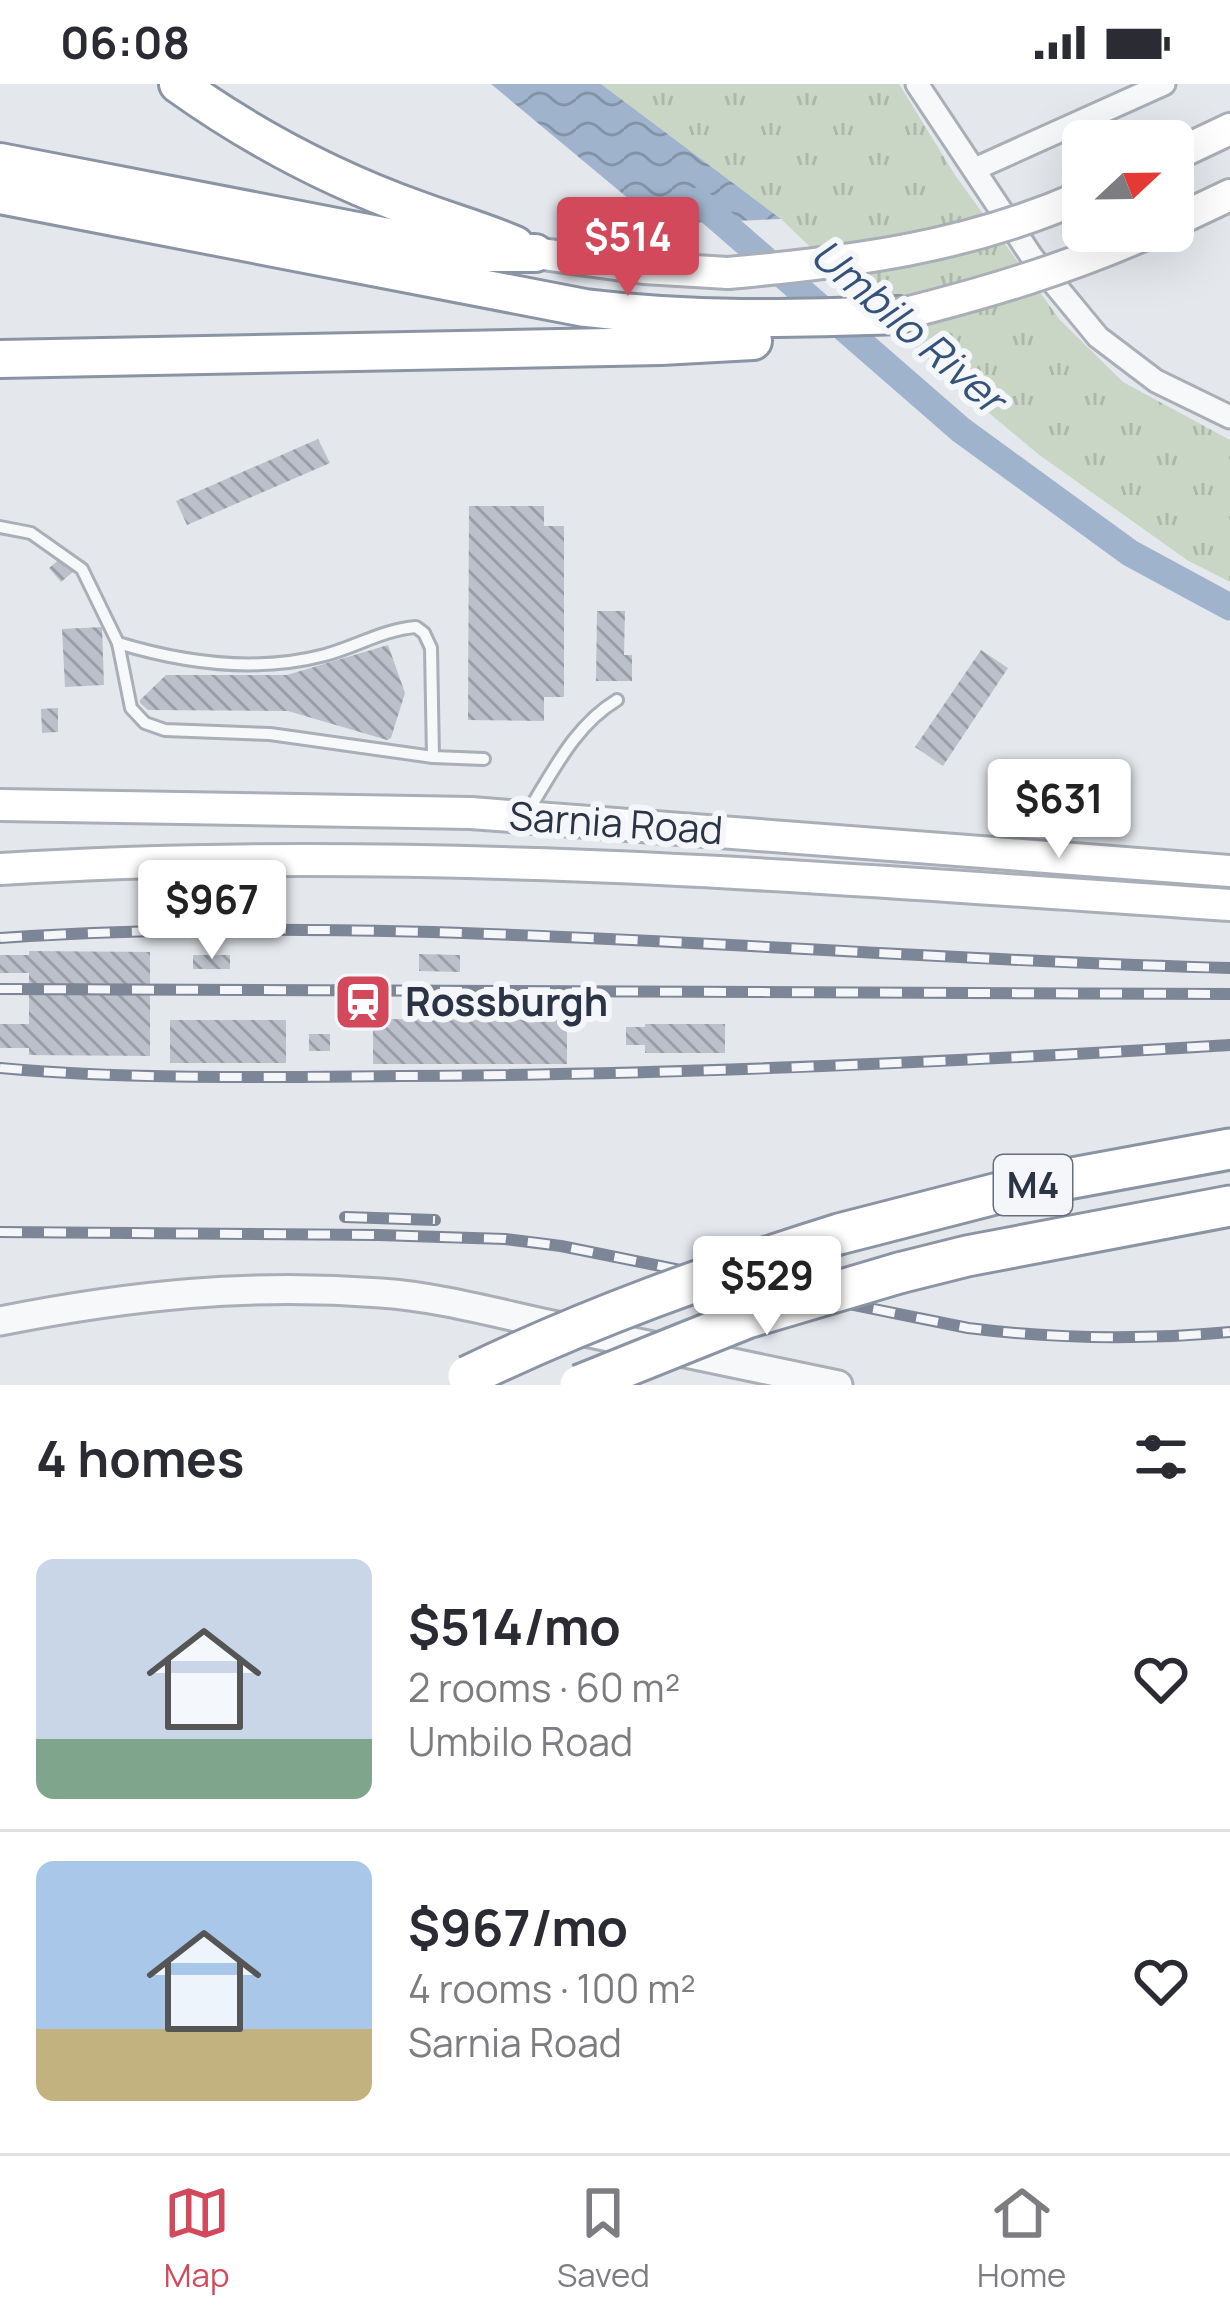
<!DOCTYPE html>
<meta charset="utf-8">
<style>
body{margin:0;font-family:Manrope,sans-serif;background:#f2f2f3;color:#2b2b33;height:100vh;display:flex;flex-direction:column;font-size:45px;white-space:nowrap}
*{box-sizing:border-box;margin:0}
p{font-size:39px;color:#7c7c81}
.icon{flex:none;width:66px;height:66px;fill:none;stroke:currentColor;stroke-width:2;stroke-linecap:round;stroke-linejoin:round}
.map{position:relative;height:1301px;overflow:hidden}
.panel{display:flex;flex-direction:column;background:#fff;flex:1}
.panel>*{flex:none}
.needle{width:78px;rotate:68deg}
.controls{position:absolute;left:1062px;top:36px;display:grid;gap:24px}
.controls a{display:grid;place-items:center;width:132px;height:132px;border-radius:18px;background:#fff;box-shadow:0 12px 48px #0002;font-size:60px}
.price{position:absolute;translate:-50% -102px;padding:0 27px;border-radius:12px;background:#fff;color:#222;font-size:39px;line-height:78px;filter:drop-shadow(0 3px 6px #0008)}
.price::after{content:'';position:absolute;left:50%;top:72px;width:36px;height:27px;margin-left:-18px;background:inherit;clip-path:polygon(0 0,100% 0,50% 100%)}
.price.selected{background:#d1495b;color:#fff}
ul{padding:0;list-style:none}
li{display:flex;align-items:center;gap:36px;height:300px;padding:0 36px}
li+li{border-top:3px solid #e1e1e2}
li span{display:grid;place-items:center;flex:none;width:336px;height:240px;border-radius:18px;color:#555}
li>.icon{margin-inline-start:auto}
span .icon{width:144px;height:144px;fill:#fffc;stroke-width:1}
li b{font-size:51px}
h2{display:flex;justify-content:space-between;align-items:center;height:144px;padding:0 36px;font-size:51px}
.status{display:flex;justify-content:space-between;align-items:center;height:84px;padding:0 60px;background:#fff;direction:ltr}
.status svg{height:33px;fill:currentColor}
.tab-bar{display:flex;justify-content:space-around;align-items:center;height:168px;border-top:3px solid #e1e1e2;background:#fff;font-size:33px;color:#7c7c81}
.tab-bar a{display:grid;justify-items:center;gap:6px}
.tab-bar .selected{color:#d1495b}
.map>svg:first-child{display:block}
.park{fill:url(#park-tufts)}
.water{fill:url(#water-waves)}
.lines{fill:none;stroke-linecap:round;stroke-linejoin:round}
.canal{stroke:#9fb4cc;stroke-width:27}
.building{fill:url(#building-back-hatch)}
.service-casing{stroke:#a9aeb7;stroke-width:16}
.minor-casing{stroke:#a9aeb7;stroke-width:27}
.tertiary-casing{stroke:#a9aeb7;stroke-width:33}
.secondary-casing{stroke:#a9aeb7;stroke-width:36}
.trunk-casing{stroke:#8b94a3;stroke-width:42}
.motorway-casing{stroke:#8b94a3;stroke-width:45}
.service{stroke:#f7f8fa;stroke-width:10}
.minor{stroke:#f7f8fa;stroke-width:21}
.tertiary{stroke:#f7f8fa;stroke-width:27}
.secondary{stroke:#fff;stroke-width:30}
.trunk{stroke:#fff;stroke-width:36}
.motorway{stroke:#fff;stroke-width:39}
.rail-casing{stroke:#7d8696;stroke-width:12}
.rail{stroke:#f4f6f9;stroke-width:8;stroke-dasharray:22;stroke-linecap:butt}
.secondary-bridge-casing{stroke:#a9aeb7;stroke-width:36;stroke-linecap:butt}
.motorway-bridge-casing{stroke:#8b94a3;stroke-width:45;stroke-linecap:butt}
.secondary-bridge{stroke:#fff;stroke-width:30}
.motorway-bridge{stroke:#fff;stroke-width:39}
.labels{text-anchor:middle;stroke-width:12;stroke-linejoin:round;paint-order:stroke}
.shield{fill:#f4f6f9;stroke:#676e7b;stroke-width:3}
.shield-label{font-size:36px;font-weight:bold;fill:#2b3445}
.street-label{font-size:39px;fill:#2b3445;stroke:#f4f6f9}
.poi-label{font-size:39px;font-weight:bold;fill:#2b3445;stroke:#f4f6f9;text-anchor:start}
.water-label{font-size:42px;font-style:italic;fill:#34527a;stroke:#f4f6f9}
</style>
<div class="status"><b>06:08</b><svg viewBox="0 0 49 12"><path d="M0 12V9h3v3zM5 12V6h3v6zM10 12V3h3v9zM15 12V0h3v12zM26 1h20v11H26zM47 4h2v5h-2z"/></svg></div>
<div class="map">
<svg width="1230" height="1301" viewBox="0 0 1230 1301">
<defs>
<pattern id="park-tufts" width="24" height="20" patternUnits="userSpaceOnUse" patternTransform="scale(3)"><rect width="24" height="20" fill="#c9d6c5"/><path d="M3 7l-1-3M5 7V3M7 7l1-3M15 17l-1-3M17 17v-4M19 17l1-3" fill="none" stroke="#adb8ab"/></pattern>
<pattern id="water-waves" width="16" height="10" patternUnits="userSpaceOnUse" patternTransform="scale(3)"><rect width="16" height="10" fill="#9fb4cc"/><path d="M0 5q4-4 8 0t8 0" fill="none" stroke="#8293a7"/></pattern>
<pattern id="building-back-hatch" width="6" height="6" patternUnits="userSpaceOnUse" patternTransform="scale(3)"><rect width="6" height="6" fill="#bbc0ca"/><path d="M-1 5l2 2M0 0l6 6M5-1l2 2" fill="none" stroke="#989da6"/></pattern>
</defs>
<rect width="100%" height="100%" fill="#e4e7ec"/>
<path class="park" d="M601,0H899L955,91L1060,236L1123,298L1230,356V498L1187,476L1038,370L946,293L781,135Z"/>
<path class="water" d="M491,0H601L781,135L659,140Z"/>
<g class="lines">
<path class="canal" d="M698,117L961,346L1130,469L1230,523"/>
</g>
<g class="building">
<path d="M318,355L330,379L187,441L176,417Z"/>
<path d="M469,422H544V442H564V613H544V637L468,636Z"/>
<path d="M61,474L73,488L61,498L49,484Z"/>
<path d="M597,527H625L624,571H632V597H596Z"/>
<path d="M102,543L104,601L65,603L62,545Z"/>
<path d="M388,561L405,609L391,654L387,656L288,627L148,626L140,619V616L166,591H287Z"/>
<path d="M981,566L1008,584L943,682L915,663Z"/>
<path d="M58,624V648L42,649L41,625Z"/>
<path d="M29,867L150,868V972L29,971V964H0V940H29V889H0V871H29Z"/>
<path d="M419,870L460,871V888L419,887Z"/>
<rect x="193" y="871" width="37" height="14"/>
<path d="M373,935L567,936V980H373Z"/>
<rect x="170" y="936" width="116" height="43"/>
<path d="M645,940H725V969H645V961H626V943H645Z"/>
<rect x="309" y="950" width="21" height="17"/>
</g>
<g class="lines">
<defs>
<g id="service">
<path d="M0,443L31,449L82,485L118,559L131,624L145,639L165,646L270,650L433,673L484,675"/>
<path d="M118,559C184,579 257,589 325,571C355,563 385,545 416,543L424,549L431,564L433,673"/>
<path d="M527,729C553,688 574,642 617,616"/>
</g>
<g id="minor">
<path d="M917,0L1032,173L1098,253L1156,297L1230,333"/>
<path d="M975,85L1164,0"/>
</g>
<path id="tertiary" d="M0,1237C132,1211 247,1199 381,1209C439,1213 496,1229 552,1241C647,1261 743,1281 838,1301"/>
<g id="secondary">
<path d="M1173,72L1230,45"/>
<path d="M1173,138L1230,111"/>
<path d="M535,169L644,184L728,189"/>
<path d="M0,721L471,729L1230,787"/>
<path d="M0,785C410,759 821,794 1230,821"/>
</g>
<g id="trunk">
<path d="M178,0C252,53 332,95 418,126C450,138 483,147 515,161"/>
<path d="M0,78L471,169H535"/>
<path d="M0,111L585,224C693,237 791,235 898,231"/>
<path d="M0,275L661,262L753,257"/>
</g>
<g id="motorway">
<path d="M839,1150L1018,1104L1230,1065"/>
<path d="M899,1189L967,1172L1230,1122"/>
</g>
</defs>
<use href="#service" class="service-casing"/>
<use href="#minor" class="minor-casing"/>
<use href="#tertiary" class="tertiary-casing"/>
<use href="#secondary" class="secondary-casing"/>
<use href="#trunk" class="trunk-casing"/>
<use href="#motorway" class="motorway-casing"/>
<use href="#service" class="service"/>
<use href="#minor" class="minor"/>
<use href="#tertiary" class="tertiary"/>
<use href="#secondary" class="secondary"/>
<use href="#trunk" class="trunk"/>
<use href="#motorway" class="motorway"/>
<defs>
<g id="rail">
<path d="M0,854C410,827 820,874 1230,884"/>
<path d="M0,905L1230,910"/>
<path d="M0,984C133,996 267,993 401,992C677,991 954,978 1230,961"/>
<path d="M345,1133L435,1136"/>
<path d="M0,1148L378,1151L505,1155L561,1162L968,1244C1056,1255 1142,1256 1230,1248"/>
</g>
</defs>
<use href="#rail" class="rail-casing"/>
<use href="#rail" class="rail"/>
<defs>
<g id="secondary-bridge">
<path d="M728,189C852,178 968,163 1083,112"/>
<path d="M898,231C986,209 1070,184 1152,147"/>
</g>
<g id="motorway-bridge">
<path d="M468,1292C588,1234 711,1190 839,1150"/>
<path d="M580,1301L747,1234L899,1189"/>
</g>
</defs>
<use href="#secondary-bridge" class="secondary-bridge-casing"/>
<use href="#motorway-bridge" class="motorway-bridge-casing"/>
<use href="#secondary-bridge" class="secondary-bridge"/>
<use href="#motorway-bridge" class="motorway-bridge"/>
</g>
<defs>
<symbol id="station-square" viewBox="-11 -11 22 22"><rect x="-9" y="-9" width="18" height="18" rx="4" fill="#d1495b" stroke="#f4f6f9"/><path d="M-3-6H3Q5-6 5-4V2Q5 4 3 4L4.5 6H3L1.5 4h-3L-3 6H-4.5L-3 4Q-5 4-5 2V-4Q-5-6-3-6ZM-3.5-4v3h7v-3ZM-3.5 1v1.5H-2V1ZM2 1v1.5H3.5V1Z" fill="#fff"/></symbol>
</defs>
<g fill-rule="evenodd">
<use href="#station-square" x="330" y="885" width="66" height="66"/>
</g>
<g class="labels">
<rect class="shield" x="994" y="1071" width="78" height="60" rx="9"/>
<g class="shield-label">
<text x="1033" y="1114">M4</text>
</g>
<g class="street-label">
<text transform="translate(616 739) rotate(4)" y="14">Sarnia Road</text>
</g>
<g class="poi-label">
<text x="405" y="932">Rossburgh</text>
</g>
<g class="water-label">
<text transform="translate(908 242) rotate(41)" y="15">Umbilo River</text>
</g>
</g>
</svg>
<div class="controls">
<a><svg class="needle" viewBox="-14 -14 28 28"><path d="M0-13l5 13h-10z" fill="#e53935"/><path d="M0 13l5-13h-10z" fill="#7c7c81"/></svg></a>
</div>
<b class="price selected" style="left:628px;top:215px">$514</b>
<b class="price" style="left:1059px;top:777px">$631</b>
<b class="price" style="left:212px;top:878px">$967</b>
<b class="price" style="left:767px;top:1254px">$529</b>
</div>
<section class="panel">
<h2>4 homes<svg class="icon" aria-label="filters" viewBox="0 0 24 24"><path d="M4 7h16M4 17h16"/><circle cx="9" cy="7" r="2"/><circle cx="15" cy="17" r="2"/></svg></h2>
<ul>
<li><span style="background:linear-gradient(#c9d6e8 75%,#7fa58c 0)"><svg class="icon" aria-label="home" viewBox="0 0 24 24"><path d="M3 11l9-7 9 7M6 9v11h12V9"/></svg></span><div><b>$514/mo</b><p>2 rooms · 60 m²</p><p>Umbilo Road</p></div><svg class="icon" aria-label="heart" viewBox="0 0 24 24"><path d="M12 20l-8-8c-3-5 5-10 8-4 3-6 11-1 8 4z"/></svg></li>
<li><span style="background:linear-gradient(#a9c7e8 70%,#c2b280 0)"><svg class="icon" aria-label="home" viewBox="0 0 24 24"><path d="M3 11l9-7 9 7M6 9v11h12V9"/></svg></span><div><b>$967/mo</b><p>4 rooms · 100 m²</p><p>Sarnia Road</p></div><svg class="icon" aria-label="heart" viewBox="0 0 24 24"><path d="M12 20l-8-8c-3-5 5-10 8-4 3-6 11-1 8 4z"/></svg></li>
</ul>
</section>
<nav class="tab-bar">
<a class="selected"><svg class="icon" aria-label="map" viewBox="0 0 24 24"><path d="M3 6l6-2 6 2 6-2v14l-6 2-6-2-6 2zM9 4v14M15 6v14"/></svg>Map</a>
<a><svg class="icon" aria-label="saved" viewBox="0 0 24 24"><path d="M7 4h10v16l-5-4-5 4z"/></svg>Saved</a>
<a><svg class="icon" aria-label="home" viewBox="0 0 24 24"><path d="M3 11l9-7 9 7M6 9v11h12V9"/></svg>Home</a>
</nav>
